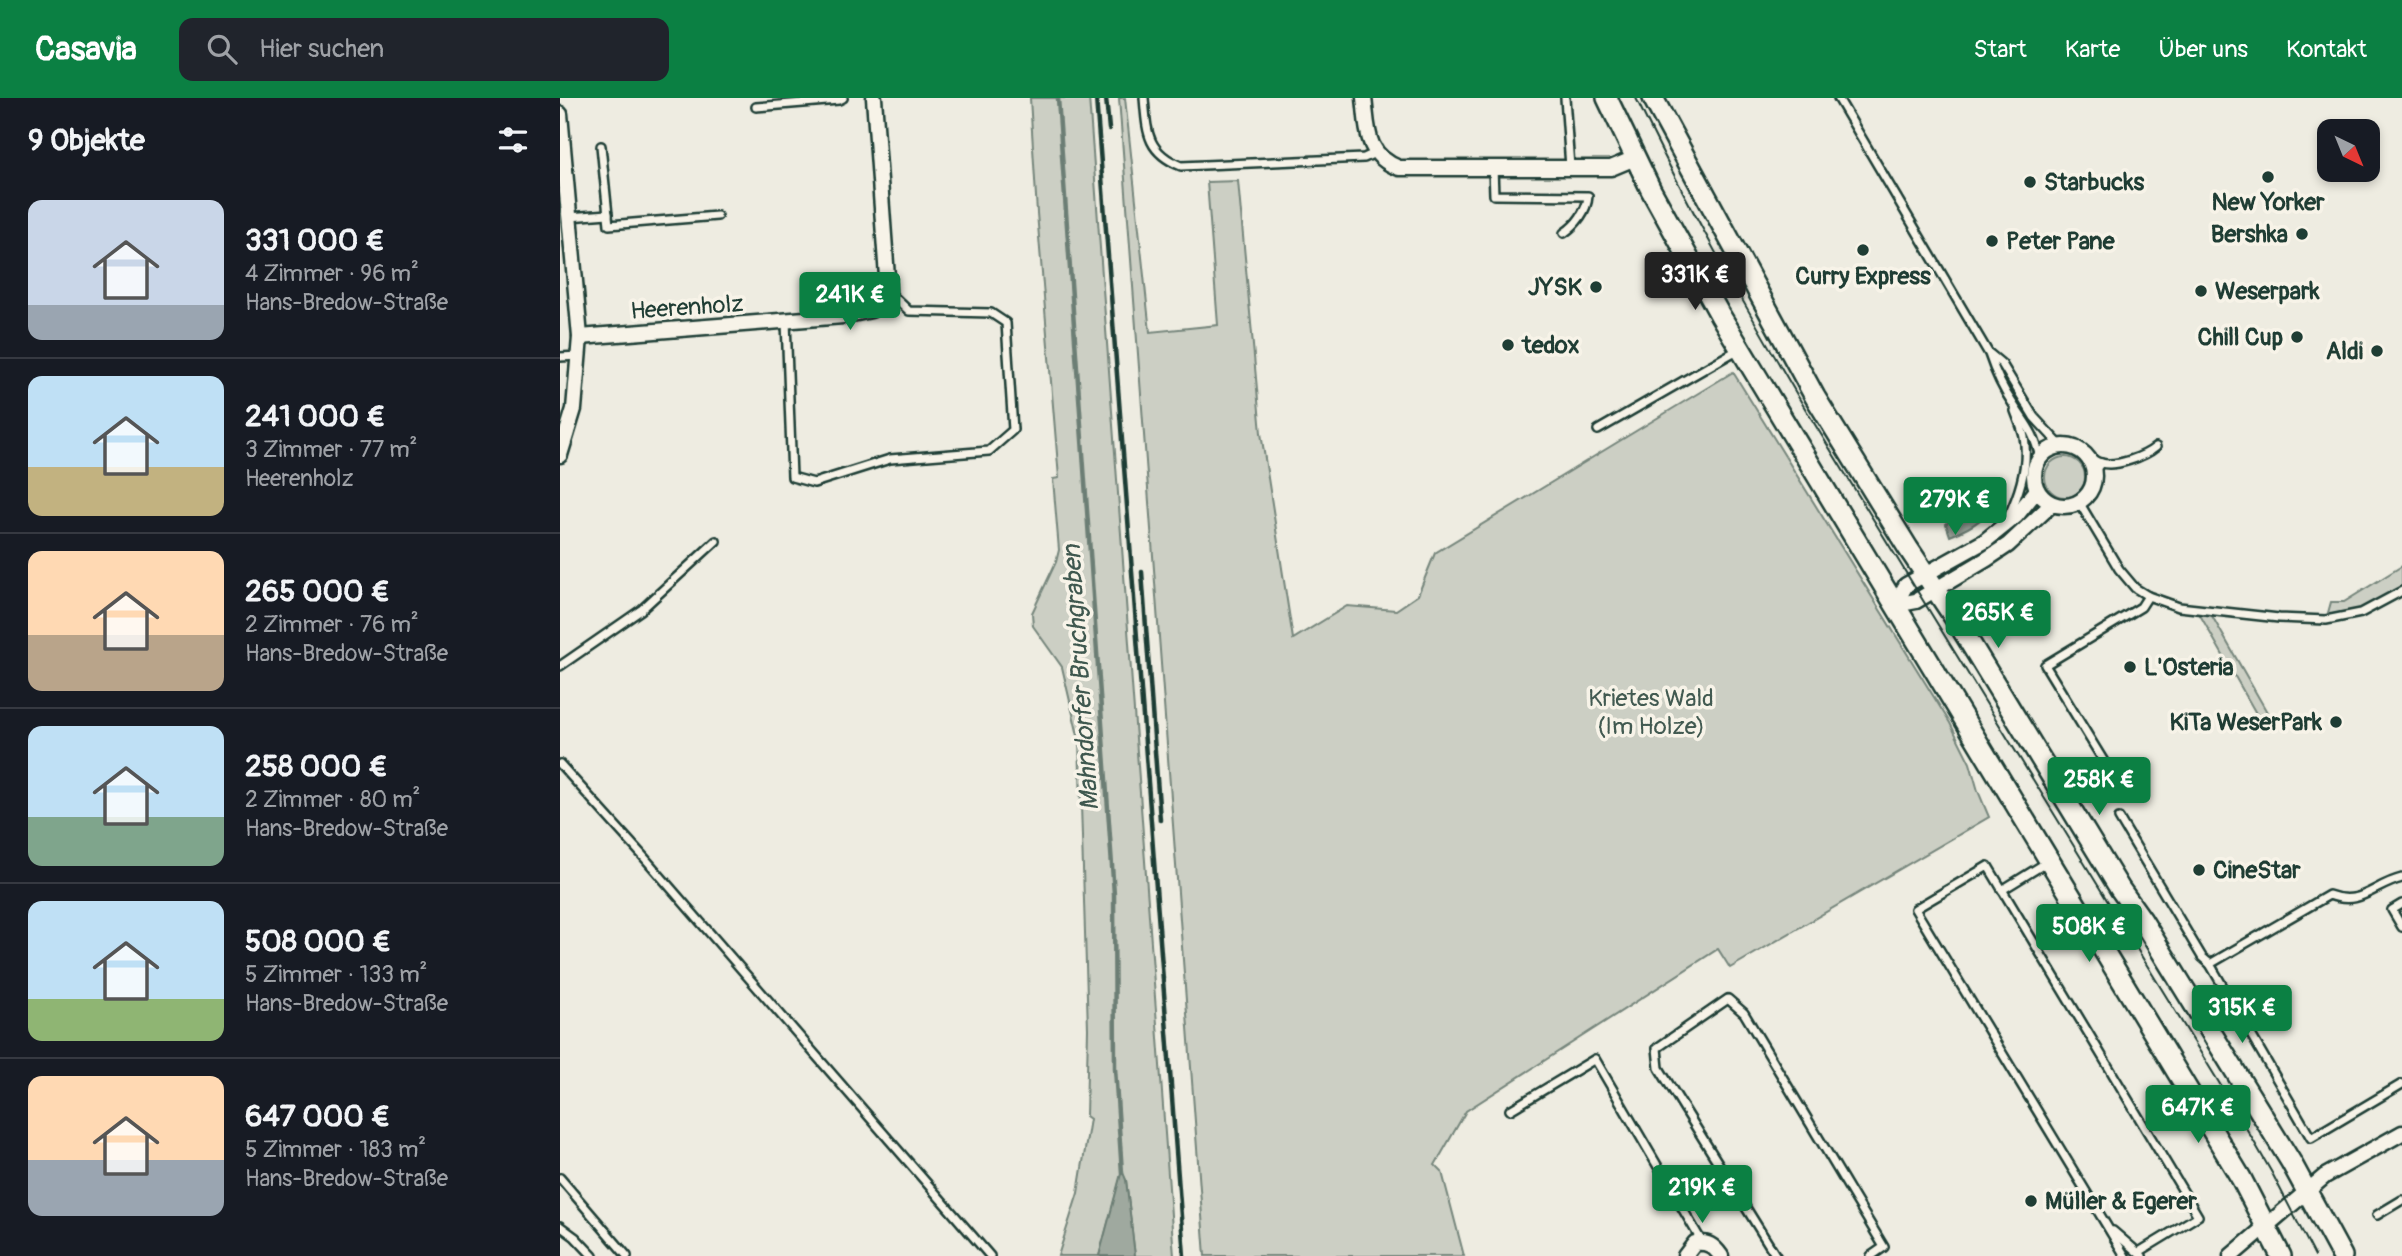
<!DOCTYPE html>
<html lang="de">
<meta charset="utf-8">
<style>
body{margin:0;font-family:Pangolin,sans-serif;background:#20242c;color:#f1f3f6;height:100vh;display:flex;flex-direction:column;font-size:26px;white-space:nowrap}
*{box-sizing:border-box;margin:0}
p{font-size:23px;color:#9ea1a6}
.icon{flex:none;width:38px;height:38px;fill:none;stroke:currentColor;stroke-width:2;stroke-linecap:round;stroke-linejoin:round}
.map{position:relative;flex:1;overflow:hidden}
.sheet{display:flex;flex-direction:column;background:#171b24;width:560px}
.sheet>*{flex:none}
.needle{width:46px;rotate:137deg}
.tools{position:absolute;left:1757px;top:21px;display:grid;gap:14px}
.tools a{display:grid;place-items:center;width:63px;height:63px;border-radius:14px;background:#171b24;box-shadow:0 4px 10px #0003;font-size:35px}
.price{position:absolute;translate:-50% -60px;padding:0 16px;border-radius:7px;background:#0b8043;color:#fff;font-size:23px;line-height:46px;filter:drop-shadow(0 2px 4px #0008)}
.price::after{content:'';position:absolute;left:50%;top:42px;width:21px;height:16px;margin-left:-10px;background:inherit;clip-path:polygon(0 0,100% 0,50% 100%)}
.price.selected{background:#222;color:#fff}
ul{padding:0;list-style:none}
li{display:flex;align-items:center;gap:21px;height:175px;padding:0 28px}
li+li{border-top:2px solid #363941}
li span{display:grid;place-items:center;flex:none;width:196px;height:140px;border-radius:14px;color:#555}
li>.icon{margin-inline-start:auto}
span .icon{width:84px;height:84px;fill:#fffc;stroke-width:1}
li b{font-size:30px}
h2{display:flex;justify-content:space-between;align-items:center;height:84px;padding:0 28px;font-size:30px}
header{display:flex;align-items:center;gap:42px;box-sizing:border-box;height:98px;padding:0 35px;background:#0b8043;color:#fff}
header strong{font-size:33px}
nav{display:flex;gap:38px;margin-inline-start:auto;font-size:24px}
.search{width:490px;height:63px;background:#20242c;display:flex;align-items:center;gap:18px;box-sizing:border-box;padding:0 24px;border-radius:14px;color:#9ea1a6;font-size:26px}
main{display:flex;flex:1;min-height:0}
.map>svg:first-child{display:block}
.green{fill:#cccfc4;stroke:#76867c;stroke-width:2}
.water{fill:#9fa99f;stroke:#6c7e74;stroke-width:2}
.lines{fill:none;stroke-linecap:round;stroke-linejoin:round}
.stream{stroke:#6c7e74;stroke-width:4.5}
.lane-casing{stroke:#1f3d34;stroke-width:12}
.street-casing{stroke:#1f3d34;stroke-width:19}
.secondary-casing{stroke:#1f3d34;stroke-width:24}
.lane{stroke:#f7f3e8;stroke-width:7}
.street{stroke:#f7f3e8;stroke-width:14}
.secondary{stroke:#f7f3e8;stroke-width:19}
.tram{stroke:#1f3d34;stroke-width:2}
.rail{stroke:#1f3d34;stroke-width:4.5}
.poi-dot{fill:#1f3d34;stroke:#f7f3e8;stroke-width:2.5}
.labels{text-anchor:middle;stroke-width:7;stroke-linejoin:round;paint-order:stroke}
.poi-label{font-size:24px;font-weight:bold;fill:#1f3d34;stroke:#f7f3e8;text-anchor:start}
.street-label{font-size:24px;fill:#1f3d34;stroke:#f7f3e8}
.park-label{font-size:24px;fill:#425a51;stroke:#f7f3e8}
.water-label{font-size:26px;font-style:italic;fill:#3f584f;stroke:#f7f3e8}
</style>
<header>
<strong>Casavia</strong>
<div class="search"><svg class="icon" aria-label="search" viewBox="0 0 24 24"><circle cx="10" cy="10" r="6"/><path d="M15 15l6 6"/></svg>Hier suchen</div>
<nav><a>Start</a><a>Karte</a><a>Über uns</a><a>Kontakt</a></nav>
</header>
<main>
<section class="sheet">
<h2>9 Objekte<svg class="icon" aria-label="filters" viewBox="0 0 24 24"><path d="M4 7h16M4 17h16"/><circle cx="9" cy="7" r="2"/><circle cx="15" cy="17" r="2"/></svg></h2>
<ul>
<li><span style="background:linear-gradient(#c9d6e8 75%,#9aa5b1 0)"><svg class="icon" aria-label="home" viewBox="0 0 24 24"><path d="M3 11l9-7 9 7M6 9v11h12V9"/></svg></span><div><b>331 000 €</b><p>4 Zimmer · 96 m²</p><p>Hans-Bredow-Straße</p></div></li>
<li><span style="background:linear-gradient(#bfe0f5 65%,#c2b280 0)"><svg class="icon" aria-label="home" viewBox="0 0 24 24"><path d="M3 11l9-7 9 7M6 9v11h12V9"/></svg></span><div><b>241 000 €</b><p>3 Zimmer · 77 m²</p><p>Heerenholz</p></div></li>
<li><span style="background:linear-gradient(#ffd9b3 60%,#b9a48a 0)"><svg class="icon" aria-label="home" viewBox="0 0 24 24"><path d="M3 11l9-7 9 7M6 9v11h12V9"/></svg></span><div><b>265 000 €</b><p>2 Zimmer · 76 m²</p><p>Hans-Bredow-Straße</p></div></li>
<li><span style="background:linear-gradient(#bfe0f5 65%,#7fa58c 0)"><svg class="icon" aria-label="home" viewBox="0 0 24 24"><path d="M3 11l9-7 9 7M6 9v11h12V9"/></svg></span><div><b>258 000 €</b><p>2 Zimmer · 80 m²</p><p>Hans-Bredow-Straße</p></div></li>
<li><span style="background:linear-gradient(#bfe0f5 70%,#8fb573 0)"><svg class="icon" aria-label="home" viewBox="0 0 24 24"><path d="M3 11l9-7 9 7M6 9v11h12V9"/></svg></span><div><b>508 000 €</b><p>5 Zimmer · 133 m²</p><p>Hans-Bredow-Straße</p></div></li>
<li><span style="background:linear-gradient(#ffd9b3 60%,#9aa5b1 0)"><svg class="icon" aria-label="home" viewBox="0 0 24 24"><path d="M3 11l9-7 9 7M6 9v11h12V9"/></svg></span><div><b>647 000 €</b><p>5 Zimmer · 183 m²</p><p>Hans-Bredow-Straße</p></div></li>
</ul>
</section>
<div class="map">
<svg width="1842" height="1158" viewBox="0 0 1842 1158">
<rect width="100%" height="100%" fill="#eeece1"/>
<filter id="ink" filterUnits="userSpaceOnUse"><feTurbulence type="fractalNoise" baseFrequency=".0143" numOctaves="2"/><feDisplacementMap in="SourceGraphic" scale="14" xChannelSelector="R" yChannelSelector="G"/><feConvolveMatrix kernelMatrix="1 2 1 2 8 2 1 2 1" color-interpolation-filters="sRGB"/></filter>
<g filter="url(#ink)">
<g class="green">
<path d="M470,0H529L614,1158H575L566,1082L562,1074L539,1158H498L518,1095L530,1021L526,1018L528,931L519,642L502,569L473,528L472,515L496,464L499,452L493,381L499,380L477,115Z"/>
<path d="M559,0H565L590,234L658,227L647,84L678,83L701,335L733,541L787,508L836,512L858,497L875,455L1173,274L1390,625L1410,665L1418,693L1429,719L1170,870L1158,851L906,1013L875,1067L882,1074L904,1158H645Z"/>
<circle cx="1505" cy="379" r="20"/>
<path d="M1842,468V493L1818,508L1766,522L1771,504H1784Z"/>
<path d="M1636,510L1648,511L1711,621L1702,626Z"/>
</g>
<g class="water">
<path d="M1439,395C1429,419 1414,429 1390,438L1386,426C1402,411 1418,401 1439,395Z"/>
<path d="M562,1072L566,1082L575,1158H539Z"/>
</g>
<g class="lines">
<path class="stream" d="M498,0L554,796L555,970L562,1075"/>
<defs>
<g id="lane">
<path d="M584,0C587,33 586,54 621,68L804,60L815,55"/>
<path d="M1005,0L1010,69"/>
<path d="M1278,0L1429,256C1435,274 1442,290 1453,306C1466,327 1474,333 1480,360"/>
<path d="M196,9L279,2L283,0"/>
<path d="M41,48L49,127L157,118"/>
<path d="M933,70L934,97L1028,98C1027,113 1016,127 1004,135"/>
<path d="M9,119L48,116"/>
<path d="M226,223L232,379L254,385L330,361L429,353L453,332L446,225L431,215L349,213L328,193"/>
<path d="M1430,256L1442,266L1474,319L1501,348"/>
<path d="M0,259L19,258"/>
<path d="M1038,332L1179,251"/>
<path d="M1525,356C1530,359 1536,364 1541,365C1556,369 1584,359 1596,349"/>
<path d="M1534,373L1541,365"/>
<path d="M1519,404L1559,471L1575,490L1588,498L1619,509L1719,520L1766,522L1801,515L1842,493"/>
<path d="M1448,419C1459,396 1469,366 1464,339C1462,330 1458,321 1455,313"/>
<path d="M0,568L81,512L156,443"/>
<path d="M0,666L83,758L430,1158"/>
<path d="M1509,707L1554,680L1485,567L1581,509L1588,498"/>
<path d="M1559,720L1642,859L1650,866"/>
<path d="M1842,780C1813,787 1801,809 1769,797L1650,866L1751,1040L1842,986"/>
<path d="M1442,792L1489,763"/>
<path d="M1842,806L1832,812L1842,829"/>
<path d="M950,1012L1035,961L1142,1144"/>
<path d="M0,1080L67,1158"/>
<path d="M1817,1117L1842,1102"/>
<path d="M0,1128L15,1139L33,1158"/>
<path d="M1553,1133L1582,1158"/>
<path d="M1216,1158L1099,970L1097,950L1168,901L1184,915L1324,1149L1311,1158"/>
<path d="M1565,1158L1355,811L1428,768L1638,1118L1579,1154"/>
</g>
<g id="street">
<path d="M804,0C808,32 805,57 839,70H1051L1075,60"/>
<path d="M0,16L20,239L14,311L0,357"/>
<path d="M20,239L283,218L311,212L328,193L314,0"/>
<circle cx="1504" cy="378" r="30"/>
<path d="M1335,507L1356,503L1427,461L1448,447L1492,406"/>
<path d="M1335,507L1346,487L1425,443L1456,418L1477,392"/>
<path d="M1125,1158L1135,1145C1148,1144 1153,1147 1161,1158"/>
<path d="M1671,1158L1765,1078L1842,1035"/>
</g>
<g id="secondary">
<path d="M1047,0L1091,92L1160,217L1681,1080L1721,1158"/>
<path d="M1093,0L1255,299L1348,450L1398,525L1560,791L1582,822L1731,1064L1782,1158"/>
</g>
</defs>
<use href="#lane" class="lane-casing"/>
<use href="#street" class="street-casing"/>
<use href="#secondary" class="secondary-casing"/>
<use href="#lane" class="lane"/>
<use href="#street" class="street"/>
<use href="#secondary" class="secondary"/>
<path class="tram" d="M1076,0C1126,106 1184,206 1243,307L1674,1009L1712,1075L1755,1158"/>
<g class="rail">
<path d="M536,0L624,1158"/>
<path d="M546,0L549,31"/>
<path d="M582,474L600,722"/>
</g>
</g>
</g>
<g class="poi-dot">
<circle cx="1708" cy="79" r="7"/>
<circle cx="1470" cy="84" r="7"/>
<circle cx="1742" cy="136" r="7"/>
<circle cx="1432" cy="143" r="7"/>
<circle cx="1303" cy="152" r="7"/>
<circle cx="1036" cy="189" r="7"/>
<circle cx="1641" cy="193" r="7"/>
<circle cx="1737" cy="239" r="7"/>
<circle cx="948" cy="247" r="7"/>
<circle cx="1817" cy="253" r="7"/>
<circle cx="1570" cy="569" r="7"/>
<circle cx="1776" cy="624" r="7"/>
<circle cx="1639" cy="772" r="7"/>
<circle cx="1471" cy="1103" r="7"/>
</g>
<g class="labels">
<g class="poi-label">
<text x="1484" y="92">Starbucks</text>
<text x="1708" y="112" text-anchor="middle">New Yorker</text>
<text x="1728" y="144" text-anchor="end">Bershka</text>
<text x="1446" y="151">Peter Pane</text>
<text x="1303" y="186" text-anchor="middle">Curry Express</text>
<text x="1022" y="197" text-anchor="end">JYSK</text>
<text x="1655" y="201">Weserpark</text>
<text x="1723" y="247" text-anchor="end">Chill Cup</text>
<text x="962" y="255">tedox</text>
<text x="1803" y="261" text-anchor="end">Aldi</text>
<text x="1584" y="577">L'Osteria</text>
<text x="1762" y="632" text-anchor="end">KiTa WeserPark</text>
<text x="1653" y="780">CineStar</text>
<text x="1485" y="1111">Müller &amp; Egerer</text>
</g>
<g class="street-label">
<text transform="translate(127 209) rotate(-4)" y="8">Heerenholz</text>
</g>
<g class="park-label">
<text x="1091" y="608">Krietes Wald<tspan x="1091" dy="28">(Im Holze)</tspan></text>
</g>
<g class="water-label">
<text transform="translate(520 580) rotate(-94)" y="9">Mahndorfer Bruchgraben</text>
</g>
</g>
</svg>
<div class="tools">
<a><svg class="needle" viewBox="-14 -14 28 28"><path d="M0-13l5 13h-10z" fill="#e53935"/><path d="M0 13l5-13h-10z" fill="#9ea1a6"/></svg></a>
</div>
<b class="price selected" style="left:1135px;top:214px">331K €</b>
<b class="price" style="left:290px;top:234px">241K €</b>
<b class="price" style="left:1395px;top:439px">279K €</b>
<b class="price" style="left:1438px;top:552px">265K €</b>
<b class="price" style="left:1539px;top:719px">258K €</b>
<b class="price" style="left:1529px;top:866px">508K €</b>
<b class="price" style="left:1682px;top:947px">315K €</b>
<b class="price" style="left:1638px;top:1047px">647K €</b>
<b class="price" style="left:1142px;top:1127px">219K €</b>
</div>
</main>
